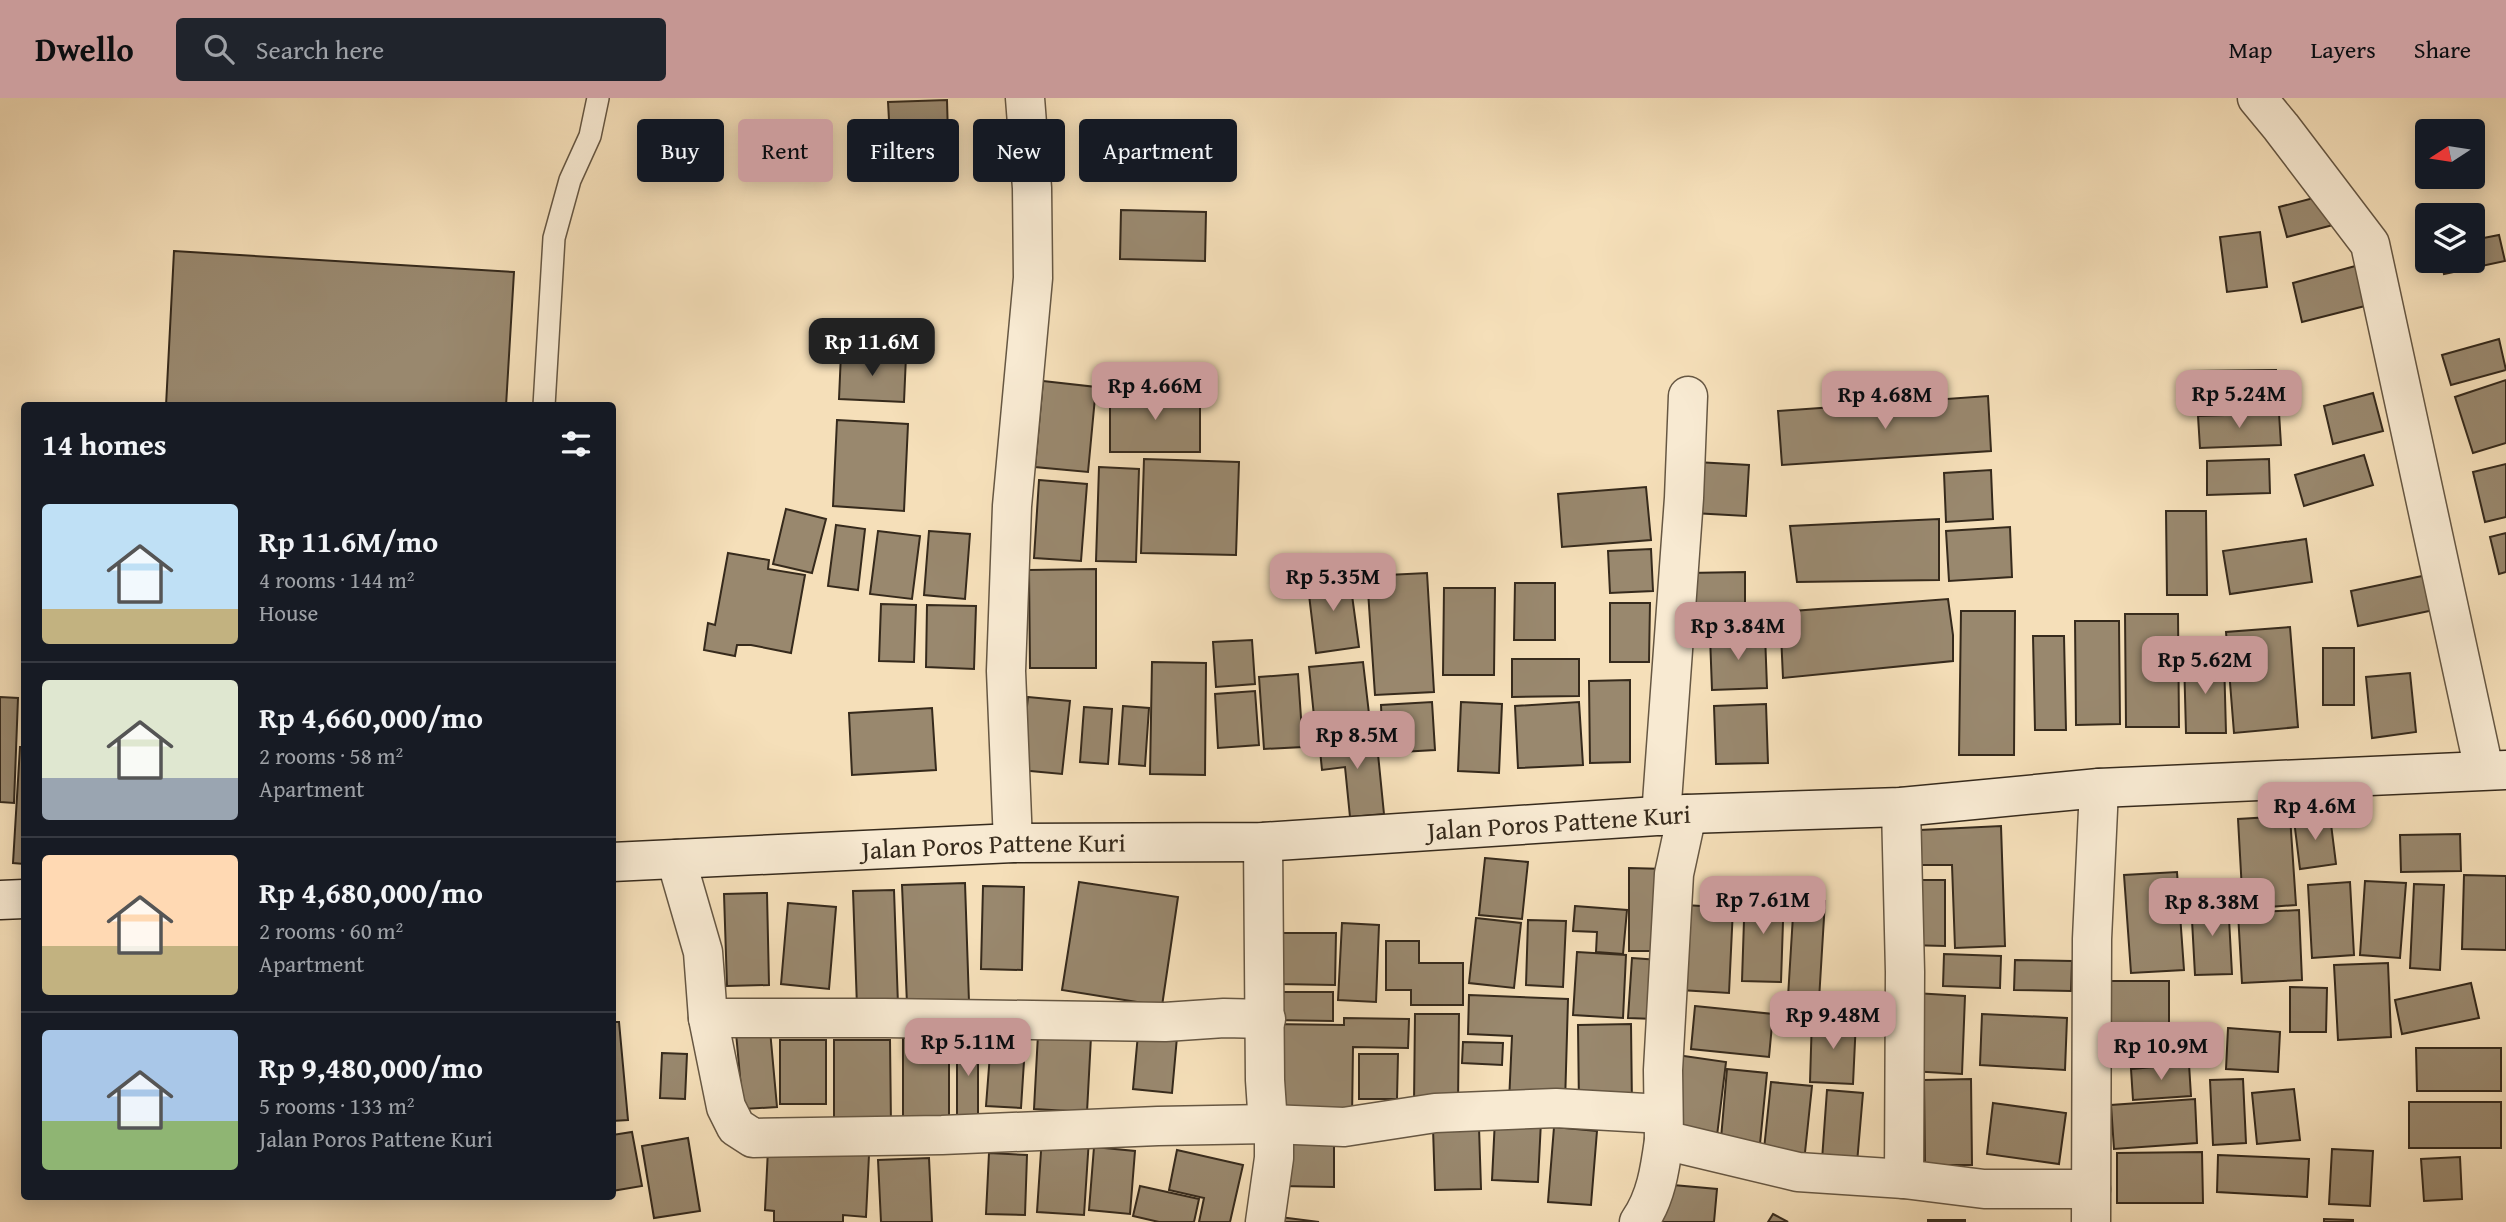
<!DOCTYPE html>
<meta charset="utf-8">
<style>
body{margin:0;font-family:"Gentium Book Plus",serif;background:#20242c;color:#f1f3f6;height:100vh;display:flex;flex-direction:column;font-size:26px;white-space:nowrap}
*{box-sizing:border-box;margin:0}
p{font-size:23px;color:#9ea1a6}
.icon{flex:none;width:38px;height:38px;fill:none;stroke:currentColor;stroke-width:2;stroke-linecap:round;stroke-linejoin:round}
.map{position:relative;flex:1;overflow:hidden}
.panel{position:absolute;left:21px;top:304px;width:595px;height:798px;display:flex;flex-direction:column;background:#171b24;border-radius:7px;box-shadow:0 4px 18px #0003}
.panel>*{flex:none}
.top-card{position:absolute;left:637px;top:21px;width:665px;height:63px;display:flex;gap:14px}
.needle{width:46px;rotate:258deg}
.buttons{position:absolute;left:2415px;top:21px;display:grid;gap:14px}
.buttons a{display:grid;place-items:center;width:70px;height:70px;border-radius:7px;background:#171b24;box-shadow:0 4px 18px #0003;font-size:35px}
.price{position:absolute;translate:-50% -60px;padding:0 16px;border-radius:14px;background:#c59692;color:#111;font-size:23px;line-height:46px;filter:drop-shadow(0 2px 4px #0008)}
.price::after{content:'';position:absolute;left:50%;top:42px;width:21px;height:16px;margin-left:-10px;background:inherit;clip-path:polygon(0 0,100% 0,50% 100%)}
.price.active{background:#222;color:#fff}
ul{padding:0;list-style:none}
li{display:flex;align-items:center;gap:21px;height:175px;padding:0 21px}
li+li{border-top:2px solid #363941}
li span{display:grid;place-items:center;flex:none;width:196px;height:140px;border-radius:7px;color:#555}
li>.icon{margin-inline-start:auto}
span .icon{width:84px;height:84px;fill:#fffc;stroke-width:1}
li b{font-size:30px}
h2{display:flex;justify-content:space-between;align-items:center;height:84px;padding:0 21px;font-size:30px}
.chip{padding:0 24px;border-radius:7px;background:#171b24;box-shadow:0 4px 18px #0003;font-size:24px;line-height:63px}
.chip.active{background:#c59692;color:#111}
header{display:flex;align-items:center;gap:42px;box-sizing:border-box;height:98px;padding:0 35px;background:#c59692;color:#111}
header strong{font-size:33px}
nav{display:flex;gap:38px;margin-inline-start:auto;font-size:24px}
.search{width:490px;height:63px;background:#20242c;display:flex;align-items:center;gap:18px;box-sizing:border-box;padding:0 24px;border-radius:7px;color:#9ea1a6;font-size:26px}
.map>svg:first-child{display:block}
.building{fill:#99886e;stroke:#362a1c;stroke-width:2}
.lines{fill:none;stroke-linecap:round;stroke-linejoin:round}
.lane-casing{stroke:#665743;stroke-width:24}
.street-casing{stroke:#665743;stroke-width:41}
.secondary-casing{stroke:#362a1c;stroke-width:41}
.lane{stroke:#f8ead2;stroke-width:21}
.street{stroke:#f8ead2;stroke-width:38}
.secondary{stroke:#f8ead2;stroke-width:38}
.labels{text-anchor:middle;stroke-width:6;stroke-linejoin:round;paint-order:stroke}
.street-label{font-size:26px;fill:#362a1c;stroke:#f8ead2}
</style>
<header>
<strong>Dwello</strong>
<div class="search"><svg class="icon" aria-label="search" viewBox="0 0 24 24"><circle cx="10" cy="10" r="6"/><path d="M15 15l6 6"/></svg>Search here</div>
<nav><a>Map</a><a>Layers</a><a>Share</a></nav>
</header>
<div class="map">
<svg width="2506" height="1124" viewBox="0 0 2506 1124">
<rect width="100%" height="100%" fill="#f5dfb9"/>
<filter id="stains"><feTurbulence type="fractalNoise" baseFrequency=".00286" numOctaves="4"/><feColorMatrix values="0 0 0 0 .2 0 0 0 0 .09 0 0 0 0 .02 0 0 0 .5 -.17"/></filter>
<radialGradient id="worn" r=".72"><stop offset=".6" stop-color="#630" stop-opacity="0"/><stop offset="1" stop-color="#630" stop-opacity=".3"/></radialGradient>
<g class="building">
<path d="M947,2L948,38L890,40L888,4Z"/>
<path d="M2325,97L2333,127L2287,139L2279,109Z"/>
<path d="M1121,112L1206,114L1205,163L1120,161Z"/>
<path d="M2260,134L2267,189L2227,194L2220,139Z"/>
<path d="M2499,137L2505,163L2444,176L2441,163H2473V142Z"/>
<path d="M174,153L514,174L506,308H166Z"/>
<path d="M2359,167L2369,207L2302,224L2293,185Z"/>
<path d="M2499,241L2506,272L2451,287L2442,257Z"/>
<path d="M841,255L906,258L904,304L839,301Z"/>
<path d="M2276,272L2277,313L2191,314L2190,273Z"/>
<path d="M2506,282V345L2473,355L2455,299Z"/>
<path d="M1043,283L1096,289L1088,374L1035,369Z"/>
<rect x="1110" y="295" width="90" height="59"/>
<path d="M2373,295L2383,333L2333,346L2324,308Z"/>
<path d="M1988,298L1991,353L1782,367L1778,313Z"/>
<path d="M2279,315L2281,347L2200,350L2198,318Z"/>
<path d="M837,322L908,326L904,413L833,408Z"/>
<path d="M2364,357L2373,387L2304,408L2295,377Z"/>
<path d="M1144,361L1239,364L1236,457L1141,455Z"/>
<path d="M2269,361L2270,395L2207,397V363Z"/>
<path d="M1696,364L1749,367L1746,418L1693,415Z"/>
<path d="M2506,366V419L2485,424L2473,374Z"/>
<path d="M1099,369L1139,371L1136,464L1096,463Z"/>
<path d="M1991,372L1993,421L1946,424L1944,375Z"/>
<path d="M1039,382L1087,386L1081,463L1034,460Z"/>
<path d="M1646,389L1651,442L1562,449L1558,396Z"/>
<path d="M786,411L826,421L812,475L773,466Z"/>
<path d="M2166,413H2206L2207,497H2167Z"/>
<path d="M1939,421V482L1797,484L1790,428Z"/>
<path d="M836,427L865,431L858,492L828,488Z"/>
<path d="M2010,429L2012,479L1949,483L1946,433Z"/>
<path d="M878,433L920,438L912,501L870,496Z"/>
<path d="M929,433L970,436L965,501L924,497Z"/>
<path d="M2506,435V474L2499,476L2490,439Z"/>
<path d="M2306,441L2312,484L2230,496L2223,453Z"/>
<path d="M1651,451L1653,493L1610,495L1608,453Z"/>
<path d="M728,455L769,462L768,471L805,477L791,555L751,547H737L735,558L704,552L708,525L715,527Z"/>
<path d="M1096,471V570H1030L1029,472Z"/>
<path d="M1745,474V525H1687V475Z"/>
<path d="M1349,475L1359,549L1316,555L1307,480Z"/>
<path d="M1427,475L1434,594L1375,597L1367,478Z"/>
<path d="M2427,477L2434,512L2358,528L2351,493Z"/>
<path d="M1515,485H1555V542H1514Z"/>
<path d="M1444,490H1495L1494,577H1443Z"/>
<path d="M1948,501L1953,537V563L1783,580L1780,514Z"/>
<path d="M1610,505H1650L1649,564H1610Z"/>
<path d="M881,506L916,507L914,564L879,563Z"/>
<path d="M927,507L976,508L974,571L926,569Z"/>
<path d="M1961,513H2015L2014,657H1959Z"/>
<path d="M2125,516H2178L2179,629H2126Z"/>
<path d="M2075,523H2119L2120,626L2076,627Z"/>
<path d="M2290,529L2298,629L2234,635L2226,534Z"/>
<path d="M1765,536L1767,590L1712,592L1710,538Z"/>
<path d="M2033,538H2064L2066,632H2035Z"/>
<path d="M1252,542L1255,586L1216,589L1213,544Z"/>
<rect x="2323" y="550" width="31" height="57"/>
<path d="M2184,560H2224L2226,635H2186Z"/>
<path d="M1512,561H1579V598L1512,599Z"/>
<path d="M1152,564L1206,565L1205,677L1150,676Z"/>
<path d="M1363,564L1371,633L1316,638L1309,569Z"/>
<path d="M2410,575L2416,634L2372,640L2366,579Z"/>
<path d="M1298,576L1303,649L1264,651L1259,579Z"/>
<path d="M1630,582V664L1590,665L1589,583Z"/>
<path d="M1255,593L1259,647L1218,650L1215,596Z"/>
<path d="M0,599L18,600L14,705L0,704Z"/>
<path d="M1028,599L1070,603L1062,676L1020,672Z"/>
<path d="M1432,604L1435,652L1383,655L1381,607Z"/>
<path d="M1461,604L1502,606L1499,675L1458,673Z"/>
<path d="M1579,604L1583,667L1518,670L1515,608Z"/>
<path d="M1766,606L1768,665L1716,666L1714,608Z"/>
<path d="M1123,608L1149,610L1145,668L1119,666Z"/>
<path d="M1084,609L1112,611L1108,666L1080,664Z"/>
<path d="M932,610L936,672L852,677L849,615Z"/>
<path d="M1376,636L1384,716L1350,719L1345,669L1322,672L1319,642Z"/>
<path d="M20,649H24V766L13,765Z"/>
<path d="M2290,718L2296,807L2243,811L2238,721Z"/>
<path d="M2330,718L2336,766L2300,771L2294,722Z"/>
<path d="M2001,728L2005,848L1955,850L1952,767H1921L1920,732Z"/>
<path d="M2460,736L2461,773L2401,774L2400,737Z"/>
<path d="M1485,760L1528,764L1522,821L1479,817Z"/>
<path d="M1629,770L1666,771L1665,853H1629Z"/>
<path d="M2177,774L2184,872L2131,875L2124,777Z"/>
<path d="M2464,777L2506,778V852L2462,851Z"/>
<path d="M1907,782H1945V848L1907,847Z"/>
<path d="M2365,783L2406,785L2400,860L2360,857Z"/>
<path d="M1079,784L1178,799L1162,908L1062,892Z"/>
<path d="M2350,784L2354,857L2312,860L2308,787Z"/>
<path d="M965,785L969,904L907,906L902,787Z"/>
<path d="M2414,786L2444,787L2440,872L2410,870Z"/>
<path d="M983,788L1024,789L1022,872L981,871Z"/>
<path d="M894,792L898,907L857,909L853,793Z"/>
<path d="M1745,792L1784,794L1781,884L1742,883Z"/>
<path d="M767,795L769,887L727,888L724,796Z"/>
<path d="M1794,801L1825,803L1819,902L1788,899Z"/>
<path d="M2228,802L2232,876L2195,877L2191,804Z"/>
<path d="M788,805L836,809L829,891L781,886Z"/>
<path d="M1685,807L1733,810L1729,895L1680,892Z"/>
<path d="M1575,808L1627,812L1623,856L1596,854L1597,834L1573,833Z"/>
<path d="M2299,812L2302,882L2242,885L2238,815Z"/>
<path d="M1476,820L1521,825L1514,890L1469,885Z"/>
<path d="M1528,822L1566,823L1563,889L1526,887Z"/>
<path d="M1342,825L1379,827L1376,904L1338,902Z"/>
<path d="M1279,835H1336L1335,887L1278,886Z"/>
<path d="M1386,843H1419V865H1463V907H1411V892H1386Z"/>
<path d="M1577,854L1626,857L1623,920L1573,917Z"/>
<path d="M1944,856L2001,858L2000,890L1943,888Z"/>
<path d="M1632,860L1659,862L1655,921L1628,920Z"/>
<path d="M2015,862L2072,863L2071,893L2014,892Z"/>
<path d="M2388,865L2391,939L2338,942L2334,867Z"/>
<path d="M2109,883H2169V962L2110,963Z"/>
<path d="M2471,885L2479,920L2402,936L2395,902Z"/>
<path d="M2290,889L2327,890L2326,934H2290Z"/>
<path d="M1273,894H1333V923L1273,922Z"/>
<path d="M1914,895L1965,898L1962,976L1910,973Z"/>
<path d="M1469,897L1568,901L1565,1006L1509,1004L1512,938L1468,936Z"/>
<path d="M1695,908L1773,916L1769,959L1691,951Z"/>
<path d="M1415,916H1459L1458,1006L1414,1005Z"/>
<path d="M1982,916L2067,920L2065,972L1980,967Z"/>
<path d="M1812,919L1856,922L1853,986L1810,984Z"/>
<path d="M1344,920L1409,921L1408,950L1353,949L1352,1021L1269,1020L1270,926L1344,927Z"/>
<path d="M769,921L777,1009L743,1011L735,924Z"/>
<path d="M612,924H619L628,1022L612,1023Z"/>
<path d="M1631,926L1632,1009H1579L1578,927Z"/>
<path d="M992,930L1026,932L1021,1010L986,1008Z"/>
<path d="M2228,930L2280,934L2278,974L2226,971Z"/>
<rect x="957" y="936" width="21" height="88"/>
<path d="M1038,936L1091,939L1087,1014L1034,1011Z"/>
<path d="M1138,936L1177,939L1172,995L1133,991Z"/>
<rect x="903" y="940" width="46" height="86"/>
<rect x="780" y="942" width="46" height="64"/>
<path d="M834,942H890L891,1028H834Z"/>
<path d="M1463,944L1503,945L1502,967L1462,965Z"/>
<path d="M2416,950H2501V993H2417Z"/>
<path d="M662,955L687,956L685,1001L660,1000Z"/>
<path d="M1359,956H1398L1397,1001H1359Z"/>
<path d="M1677,957L1726,964L1716,1046L1667,1040Z"/>
<path d="M2189,966L2191,998L2133,1002L2131,971Z"/>
<path d="M1727,971L1767,975L1759,1056L1720,1052Z"/>
<path d="M1971,981L1972,1067H1925L1924,982Z"/>
<path d="M2243,981L2246,1045L2213,1047L2210,982Z"/>
<path d="M1771,984L1812,988L1804,1064L1763,1061Z"/>
<path d="M2294,991L2300,1042L2257,1046L2252,995Z"/>
<path d="M1827,992L1863,995L1857,1065L1822,1062Z"/>
<path d="M2195,1001L2197,1045L2114,1051L2111,1007Z"/>
<rect x="2409" y="1004" width="92" height="46"/>
<path d="M1993,1005L2066,1015L2059,1066L1987,1056Z"/>
<path d="M1495,1021L1541,1023L1538,1084L1492,1082Z"/>
<path d="M1479,1029L1481,1091L1435,1092L1433,1030Z"/>
<path d="M1554,1029L1597,1033L1591,1107L1548,1104Z"/>
<path d="M632,1034L642,1088L612,1093V1037Z"/>
<path d="M1042,1038L1089,1041L1084,1117L1037,1114Z"/>
<path d="M688,1040L700,1113L654,1120L642,1048Z"/>
<path d="M1282,1045L1334,1046V1089L1281,1088Z"/>
<path d="M1094,1049L1135,1053L1130,1116L1089,1112Z"/>
<path d="M768,1051L869,1057L866,1119L843,1117V1124H774V1113L765,1112Z"/>
<path d="M2332,1051L2373,1053L2370,1108L2329,1106Z"/>
<path d="M1177,1052L1243,1067L1230,1124H1199L1204,1100L1169,1092Z"/>
<path d="M2202,1054L2203,1105H2117V1055Z"/>
<path d="M989,1055L1027,1057L1025,1117L986,1116Z"/>
<path d="M2218,1057L2309,1061L2307,1099L2217,1094Z"/>
<path d="M2460,1059L2462,1101L2424,1103L2421,1061Z"/>
<path d="M929,1060L932,1124H881L878,1062Z"/>
<path d="M1662,1086L1717,1091L1714,1124H1659Z"/>
<path d="M1140,1088L1199,1101L1194,1124H1159L1133,1118Z"/>
<path d="M1773,1116L1788,1124H1768Z"/>
<path d="M1272,1118L1319,1124H1271Z"/>
<path d="M2324,1121L2353,1122V1124H2324Z"/>
<rect x="1928" y="1122" width="37" height="2"/>
</g>
<g class="lines">
<defs>
<path id="lane" d="M544,308L554,140L570,82L590,38L598,0"/>
<g id="street">
<path d="M2257,0L2281,29L2370,146L2484,672"/>
<path d="M1901,709L1905,874L1904,1081"/>
<path d="M1687,716L1674,776L1663,972L1664,1042L1798,1074L1904,1081L1984,1091H2091"/>
<path d="M1661,718L1684,400L1688,298"/>
<path d="M1263,744L1265,982L1268,1026L1274,1042V1060L1265,1124"/>
<path d="M1013,745L1006,573L1012,408L1033,180L1032,90L1025,0"/>
<path d="M676,761L703,854L708,920L726,1009L736,1029L753,1040L942,1037L1158,1028L1268,1026L1344,1029L1435,1015L1556,1010L1663,1016"/>
<path d="M708,920H885L1165,924L1224,920L1266,921"/>
<path d="M1639,1124C1656,1100 1660,1071 1664,1042"/>
<path d="M2091,1124L2092,841L2099,690"/>
</g>
<g id="secondary">
<path id="s1" d="M612,764L1013,745L1263,744L1687,716L1901,709L2099,690L2506,672"/>
<path d="M0,802L24,801"/>
</g>
</defs>
<use href="#lane" class="lane-casing"/>
<use href="#street" class="street-casing"/>
<use href="#secondary" class="secondary-casing"/>
<use href="#lane" class="lane"/>
<use href="#street" class="street"/>
<use href="#secondary" class="secondary"/>
</g>
<g class="labels">
<g class="street-label">
<text dy="9" stroke="none"><textPath href="#s1" startOffset="948">Jalan Poros Pattene Kuri</textPath></text>
<text dy="9" stroke="none"><textPath href="#s1" startOffset="382">Jalan Poros Pattene Kuri</textPath></text>
</g>
</g>
<rect width="100%" height="100%" filter="url(#stains)"/>
<rect width="100%" height="100%" fill="url(#worn)"/>
</svg>
<div class="buttons">
<a><svg class="needle" viewBox="-14 -14 28 28"><path d="M0-13l5 13h-10z" fill="#e53935"/><path d="M0 13l5-13h-10z" fill="#9ea1a6"/></svg></a>
<a><svg class="icon" aria-label="layers" viewBox="0 0 24 24"><path d="M12 4l9 5-9 5-9-5zM3 14l9 5 9-5"/></svg></a>
</div>
<b class="price active" style="left:872px;top:280px">Rp 11.6M</b>
<b class="price" style="left:1155px;top:324px">Rp 4.66M</b>
<b class="price" style="left:2239px;top:332px">Rp 5.24M</b>
<b class="price" style="left:1885px;top:333px">Rp 4.68M</b>
<b class="price" style="left:1333px;top:515px">Rp 5.35M</b>
<b class="price" style="left:1738px;top:564px">Rp 3.84M</b>
<b class="price" style="left:2205px;top:598px">Rp 5.62M</b>
<b class="price" style="left:1357px;top:673px">Rp 8.5M</b>
<b class="price" style="left:2315px;top:744px">Rp 4.6M</b>
<b class="price" style="left:1763px;top:838px">Rp 7.61M</b>
<b class="price" style="left:2212px;top:840px">Rp 8.38M</b>
<b class="price" style="left:1833px;top:953px">Rp 9.48M</b>
<b class="price" style="left:968px;top:980px">Rp 5.11M</b>
<b class="price" style="left:2161px;top:984px">Rp 10.9M</b>
<div class="top-card">
<a class="chip">Buy</a>
<a class="chip active">Rent</a>
<a class="chip">Filters</a>
<a class="chip">New</a>
<a class="chip">Apartment</a>
</div>
<section class="panel">
<h2>14 homes<svg class="icon" aria-label="filters" viewBox="0 0 24 24"><path d="M4 7h16M4 17h16"/><circle cx="9" cy="7" r="2"/><circle cx="15" cy="17" r="2"/></svg></h2>
<ul>
<li><span style="background:linear-gradient(#bfe0f5 75%,#c2b280 0)"><svg class="icon" aria-label="home" viewBox="0 0 24 24"><path d="M3 11l9-7 9 7M6 9v11h12V9"/></svg></span><div><b>Rp 11.6M/mo</b><p>4 rooms · 144 m²</p><p>House</p></div></li>
<li><span style="background:linear-gradient(#dfe7d0 70%,#9aa5b1 0)"><svg class="icon" aria-label="home" viewBox="0 0 24 24"><path d="M3 11l9-7 9 7M6 9v11h12V9"/></svg></span><div><b>Rp 4,660,000/mo</b><p>2 rooms · 58 m²</p><p>Apartment</p></div></li>
<li><span style="background:linear-gradient(#ffd9b3 65%,#c2b280 0)"><svg class="icon" aria-label="home" viewBox="0 0 24 24"><path d="M3 11l9-7 9 7M6 9v11h12V9"/></svg></span><div><b>Rp 4,680,000/mo</b><p>2 rooms · 60 m²</p><p>Apartment</p></div></li>
<li><span style="background:linear-gradient(#a9c7e8 65%,#8fb573 0)"><svg class="icon" aria-label="home" viewBox="0 0 24 24"><path d="M3 11l9-7 9 7M6 9v11h12V9"/></svg></span><div><b>Rp 9,480,000/mo</b><p>5 rooms · 133 m²</p><p>Jalan Poros Pattene Kuri</p></div></li>
</ul>
</section>
</div>
